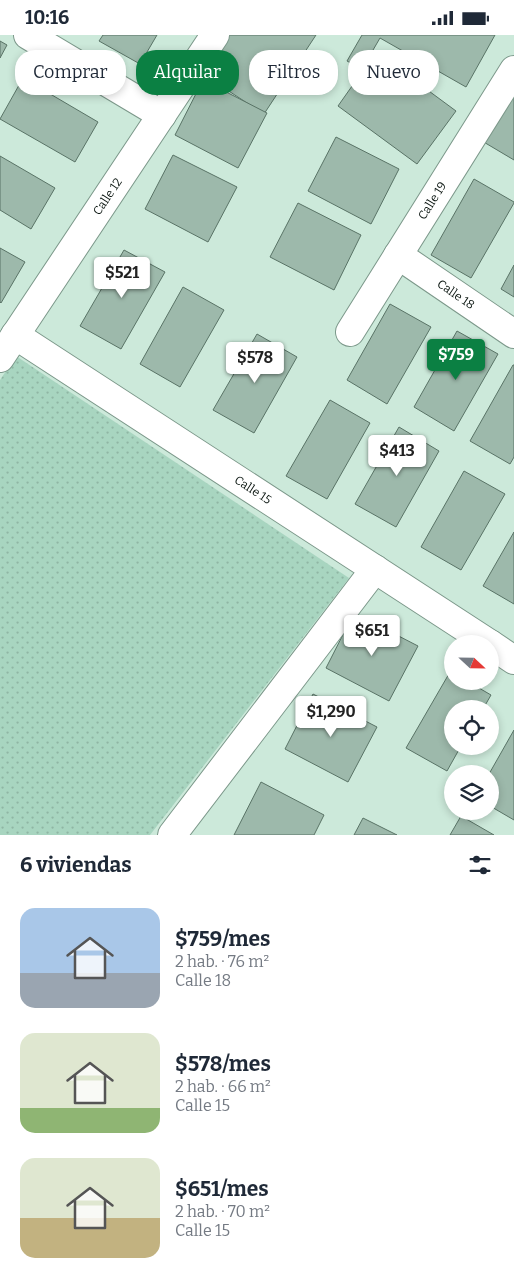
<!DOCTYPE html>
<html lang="es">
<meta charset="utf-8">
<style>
body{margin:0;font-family:Bitter,serif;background:#f2f2f3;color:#1f2937;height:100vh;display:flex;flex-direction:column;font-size:19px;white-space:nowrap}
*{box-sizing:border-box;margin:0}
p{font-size:16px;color:#747a83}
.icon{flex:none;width:28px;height:28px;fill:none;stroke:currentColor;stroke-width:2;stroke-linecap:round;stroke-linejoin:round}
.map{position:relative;height:800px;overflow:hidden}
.drawer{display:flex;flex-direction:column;background:#fff;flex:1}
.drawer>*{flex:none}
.banner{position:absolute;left:15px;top:15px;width:485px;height:45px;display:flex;gap:10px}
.needle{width:32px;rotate:112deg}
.buttons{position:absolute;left:444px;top:600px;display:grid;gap:10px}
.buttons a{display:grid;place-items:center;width:55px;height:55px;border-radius:50%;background:#fff;box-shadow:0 2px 8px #0003;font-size:25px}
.price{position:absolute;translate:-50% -42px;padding:0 11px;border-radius:5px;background:#fff;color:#222;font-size:16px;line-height:32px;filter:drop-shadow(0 1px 2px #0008)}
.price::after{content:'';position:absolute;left:50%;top:30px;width:15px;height:11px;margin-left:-8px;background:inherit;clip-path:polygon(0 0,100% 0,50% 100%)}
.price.on{background:#0b8043;color:#fff}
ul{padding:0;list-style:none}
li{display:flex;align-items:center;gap:15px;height:125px;padding:0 20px}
li span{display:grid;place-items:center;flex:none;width:140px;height:100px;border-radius:15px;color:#555}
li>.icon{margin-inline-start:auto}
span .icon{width:60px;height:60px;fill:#fffc;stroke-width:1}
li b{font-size:21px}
h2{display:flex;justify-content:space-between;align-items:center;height:60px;padding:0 20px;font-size:21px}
.pill{padding:0 18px;border-radius:20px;background:#fff;box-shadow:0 2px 8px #0003;font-size:18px;line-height:45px}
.pill.on{background:#0b8043;color:#fff}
.status{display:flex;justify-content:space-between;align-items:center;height:35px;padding:0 25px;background:#fff;direction:ltr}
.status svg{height:14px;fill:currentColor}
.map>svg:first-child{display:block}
.park{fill:url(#park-dots)}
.building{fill:#9db9ab;stroke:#597366}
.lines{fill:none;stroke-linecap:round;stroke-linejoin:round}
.minor-casing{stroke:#7c988a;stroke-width:30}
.minor{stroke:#fff;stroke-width:28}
.labels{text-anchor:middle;stroke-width:4;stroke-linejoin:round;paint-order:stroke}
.street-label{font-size:12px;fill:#0a1510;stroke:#d9f6e7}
</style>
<div class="status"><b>10:16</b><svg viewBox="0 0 49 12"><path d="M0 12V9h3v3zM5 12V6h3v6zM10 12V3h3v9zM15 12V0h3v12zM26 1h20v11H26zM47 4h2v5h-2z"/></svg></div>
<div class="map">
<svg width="514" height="800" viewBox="0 0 514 800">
<defs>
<pattern id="park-dots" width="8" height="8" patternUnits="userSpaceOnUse" patternTransform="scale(1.25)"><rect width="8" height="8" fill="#a8d5c0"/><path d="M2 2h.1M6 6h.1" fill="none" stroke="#8fb6a4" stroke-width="1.8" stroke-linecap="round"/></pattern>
</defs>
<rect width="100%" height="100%" fill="#cce9da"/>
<path class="park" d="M16,321L349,543L150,800H0V345Z"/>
<g class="building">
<path d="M103,0H157L140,29L99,6Z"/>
<path d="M221,0H316L264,79L198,36Z"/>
<path d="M362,0H495L466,52L380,3L362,34L347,26Z"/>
<path d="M0,6L7,10L0,23Z"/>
<path d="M376,17L456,76L417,129L338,71Z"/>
<path d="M23,43L98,87L75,127L0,84Z"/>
<path d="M203,45L267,78L238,133L175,100Z"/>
<path d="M514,51V125L482,106Z"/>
<path d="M336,102L399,134L371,189L308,156Z"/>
<path d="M173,120L237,152L208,207L145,174Z"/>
<path d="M0,121L55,153L31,194L0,175Z"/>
<path d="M474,144L514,167V168L471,243L431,220Z"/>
<path d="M298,168L361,200L334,255L270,222Z"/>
<path d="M0,213L25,227L1,268L0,267Z"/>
<path d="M124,215L165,237L121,314L80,291Z"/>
<path d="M514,230V262L501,254Z"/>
<path d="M183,252L224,275L180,352L140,329Z"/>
<path d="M390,269L431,292L387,369L347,345Z"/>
<path d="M457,296L498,319L454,396L414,372Z"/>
<path d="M257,299L297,322L254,398L213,375Z"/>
<path d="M513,330H514V422L510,429L470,406Z"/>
<path d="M330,365L370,388L327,464L286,441Z"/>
<path d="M399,392L439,416L396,492L355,469Z"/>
<path d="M464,436L505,459L461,535L421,512Z"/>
<path d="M514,497V569L483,551Z"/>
<path d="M354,578L418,611L389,666L326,633Z"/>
<path d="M450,637L452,638V646H467L491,660L483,674H452V711H461L447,736L406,713Z"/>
<path d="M313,659L377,692L348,747L285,714Z"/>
<path d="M514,695V785L490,771V739H489Z"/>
<path d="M261,747L324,780L314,800H234Z"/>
<path d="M461,781L494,800H450Z"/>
<path d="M363,783L397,800H354Z"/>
</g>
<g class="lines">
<defs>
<g id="minor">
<path d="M28,0L162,80"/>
<path id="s1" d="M398,220L514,299"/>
<path id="s2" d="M350,297L514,35"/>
<path id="s3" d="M15,300L490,609"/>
<path id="s4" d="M0,323L215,0"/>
<path d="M490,609L514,625"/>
<path d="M172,800L375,534"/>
</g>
</defs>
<use href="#minor" class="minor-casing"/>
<use href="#minor" class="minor"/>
</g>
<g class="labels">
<g class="street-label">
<text dy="4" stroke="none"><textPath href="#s4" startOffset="194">Calle 12</textPath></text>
<text dy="4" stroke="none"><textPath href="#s2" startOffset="155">Calle 19</textPath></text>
<text dy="4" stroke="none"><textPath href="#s1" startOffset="70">Calle 18</textPath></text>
<text dy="4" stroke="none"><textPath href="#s3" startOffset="284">Calle 15</textPath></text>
</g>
</g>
</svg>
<div class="buttons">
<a><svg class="needle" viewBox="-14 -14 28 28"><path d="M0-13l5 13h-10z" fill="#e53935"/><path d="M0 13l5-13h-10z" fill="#747a83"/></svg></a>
<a><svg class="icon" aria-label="locate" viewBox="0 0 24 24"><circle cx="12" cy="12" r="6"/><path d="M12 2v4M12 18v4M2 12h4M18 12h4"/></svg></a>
<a><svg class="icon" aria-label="layers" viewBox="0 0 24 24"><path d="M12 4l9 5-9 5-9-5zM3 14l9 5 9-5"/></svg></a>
</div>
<b class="price" style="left:122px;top:264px">$521</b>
<b class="price on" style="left:456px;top:346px">$759</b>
<b class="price" style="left:255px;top:349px">$578</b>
<b class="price" style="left:397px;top:442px">$413</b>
<b class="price" style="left:372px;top:622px">$651</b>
<b class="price" style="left:331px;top:703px">$1,290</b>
<div class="banner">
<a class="pill">Comprar</a>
<a class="pill on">Alquilar</a>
<a class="pill">Filtros</a>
<a class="pill">Nuevo</a>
</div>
</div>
<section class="drawer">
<h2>6 viviendas<svg class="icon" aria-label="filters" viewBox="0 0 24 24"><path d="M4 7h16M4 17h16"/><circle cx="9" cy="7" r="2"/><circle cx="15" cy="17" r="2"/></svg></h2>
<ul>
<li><span style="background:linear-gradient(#a9c7e8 65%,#9aa5b1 0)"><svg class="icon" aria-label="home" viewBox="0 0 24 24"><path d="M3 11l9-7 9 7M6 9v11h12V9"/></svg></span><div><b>$759/mes</b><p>2 hab. · 76 m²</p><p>Calle 18</p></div></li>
<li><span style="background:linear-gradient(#dfe7d0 75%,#8fb573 0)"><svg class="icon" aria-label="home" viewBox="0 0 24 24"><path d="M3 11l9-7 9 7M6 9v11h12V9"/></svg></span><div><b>$578/mes</b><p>2 hab. · 66 m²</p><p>Calle 15</p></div></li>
<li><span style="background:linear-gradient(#dfe7d0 60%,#c2b280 0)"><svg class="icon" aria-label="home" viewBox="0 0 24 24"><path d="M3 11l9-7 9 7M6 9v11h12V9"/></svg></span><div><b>$651/mes</b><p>2 hab. · 70 m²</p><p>Calle 15</p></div></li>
</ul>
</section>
